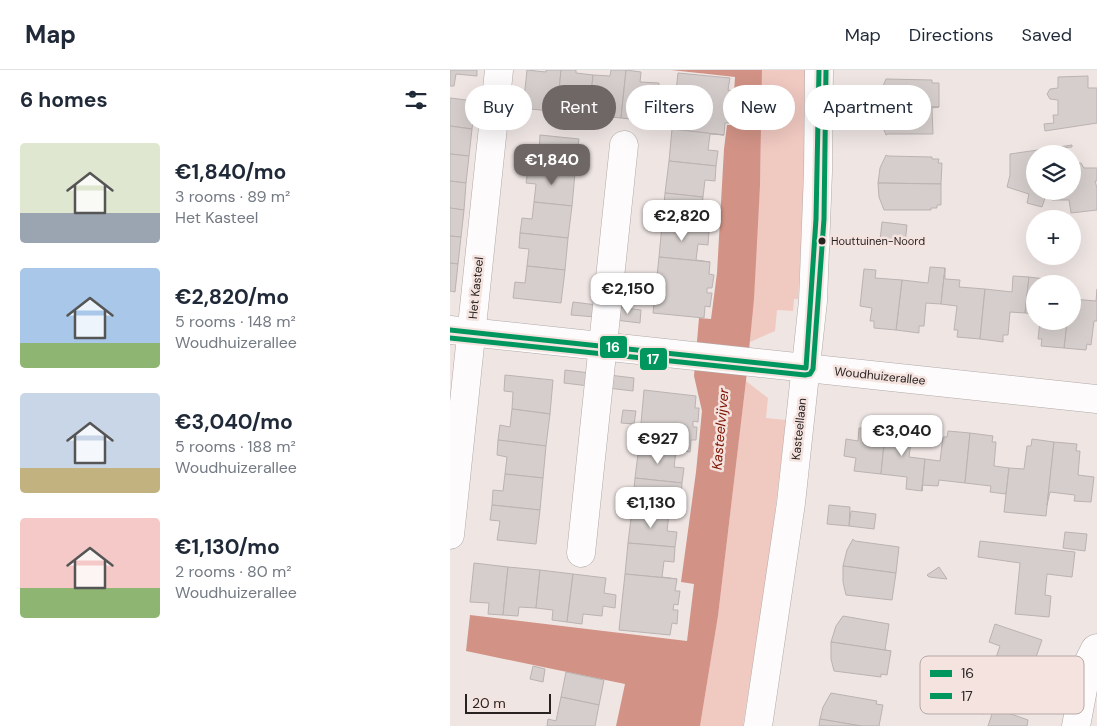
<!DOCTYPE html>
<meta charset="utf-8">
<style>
body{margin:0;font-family:"DM Sans",sans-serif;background:#f6f6f7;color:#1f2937;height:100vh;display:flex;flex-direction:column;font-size:19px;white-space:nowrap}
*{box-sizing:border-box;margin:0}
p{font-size:16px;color:#747a83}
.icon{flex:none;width:28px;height:28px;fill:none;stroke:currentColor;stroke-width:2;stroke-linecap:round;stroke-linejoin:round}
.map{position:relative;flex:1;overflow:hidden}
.side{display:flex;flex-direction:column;background:#fff;width:450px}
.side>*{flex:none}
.hud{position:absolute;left:15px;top:15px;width:475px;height:45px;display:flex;gap:10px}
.fabs{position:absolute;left:576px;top:75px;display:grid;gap:10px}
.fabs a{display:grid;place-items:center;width:55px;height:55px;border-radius:50%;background:#fff;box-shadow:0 5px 20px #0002;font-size:25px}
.scale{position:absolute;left:15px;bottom:12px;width:86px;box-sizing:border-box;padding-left:5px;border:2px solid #282221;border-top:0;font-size:14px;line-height:18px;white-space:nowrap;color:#282221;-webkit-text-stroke:4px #f4e3df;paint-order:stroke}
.price{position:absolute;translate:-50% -42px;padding:0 11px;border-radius:10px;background:#fff;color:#222;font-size:16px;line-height:32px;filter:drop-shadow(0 1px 2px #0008)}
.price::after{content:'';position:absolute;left:50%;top:30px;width:15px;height:11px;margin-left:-8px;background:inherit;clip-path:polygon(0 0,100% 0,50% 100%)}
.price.current{background:#6e6765;color:#fff}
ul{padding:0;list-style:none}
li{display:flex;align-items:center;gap:15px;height:125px;padding:0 20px}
li span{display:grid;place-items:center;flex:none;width:140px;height:100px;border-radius:5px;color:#555}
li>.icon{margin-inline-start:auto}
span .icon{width:60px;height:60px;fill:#fffc;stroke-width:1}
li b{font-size:21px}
h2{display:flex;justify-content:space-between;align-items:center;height:60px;padding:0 20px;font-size:21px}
.chip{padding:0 18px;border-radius:22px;background:#fff;box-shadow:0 5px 20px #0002;font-size:18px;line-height:45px}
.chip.current{background:#6e6765;color:#fff}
header{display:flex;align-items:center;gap:30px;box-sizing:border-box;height:70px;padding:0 25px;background:#fff;border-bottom:1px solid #e0e1e3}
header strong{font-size:24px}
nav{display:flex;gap:28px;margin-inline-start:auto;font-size:18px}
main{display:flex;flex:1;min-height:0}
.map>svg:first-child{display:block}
.green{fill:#f0c9c1}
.water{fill:#d29386}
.building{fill:#d5cecc;stroke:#bab3b1}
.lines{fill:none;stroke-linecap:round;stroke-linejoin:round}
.minor-casing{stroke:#b0a9a8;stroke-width:29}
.minor{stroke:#fdfbfb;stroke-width:28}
.bus-1-casing{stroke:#f4e3df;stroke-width:9}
.bus-2-casing{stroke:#f4e3df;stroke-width:9}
.bus-1{stroke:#00965e;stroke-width:5}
.bus-2{stroke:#00965e;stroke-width:5}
.bus-dot{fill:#282221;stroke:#f4e3df;stroke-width:2}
.labels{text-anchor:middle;stroke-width:5;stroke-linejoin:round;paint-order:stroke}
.bus-label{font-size:11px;fill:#282221;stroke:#f4e3df;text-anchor:start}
.street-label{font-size:12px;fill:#282221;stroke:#f4e3df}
.water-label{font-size:14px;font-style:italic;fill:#7e1400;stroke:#f4e3df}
.key{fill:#f4e3df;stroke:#b7a9a6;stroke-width:1}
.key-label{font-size:14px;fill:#282221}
.line-badge{stroke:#f4e3df;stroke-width:2}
.badge-label{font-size:14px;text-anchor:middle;font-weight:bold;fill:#fff}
</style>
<header>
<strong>Map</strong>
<nav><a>Map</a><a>Directions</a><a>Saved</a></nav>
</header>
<main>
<section class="side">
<h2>6 homes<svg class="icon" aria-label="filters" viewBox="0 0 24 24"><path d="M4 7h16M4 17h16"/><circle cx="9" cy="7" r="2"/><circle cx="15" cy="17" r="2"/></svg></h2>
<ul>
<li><span style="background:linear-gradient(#dfe7d0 70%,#9aa5b1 0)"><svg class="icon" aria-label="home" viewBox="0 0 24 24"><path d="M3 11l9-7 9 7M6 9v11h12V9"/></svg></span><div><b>€1,840/mo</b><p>3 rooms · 89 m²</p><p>Het Kasteel</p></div></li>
<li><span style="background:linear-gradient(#a9c7e8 75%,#8fb573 0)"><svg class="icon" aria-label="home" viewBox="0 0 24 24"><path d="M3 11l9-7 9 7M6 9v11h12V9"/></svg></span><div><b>€2,820/mo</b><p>5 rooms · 148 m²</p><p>Woudhuizerallee</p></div></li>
<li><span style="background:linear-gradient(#c9d6e8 75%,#c2b280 0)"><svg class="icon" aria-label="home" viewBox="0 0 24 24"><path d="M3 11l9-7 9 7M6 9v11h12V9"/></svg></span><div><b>€3,040/mo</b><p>5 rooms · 188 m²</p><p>Woudhuizerallee</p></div></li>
<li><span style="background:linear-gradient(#f6c9c9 70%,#8fb573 0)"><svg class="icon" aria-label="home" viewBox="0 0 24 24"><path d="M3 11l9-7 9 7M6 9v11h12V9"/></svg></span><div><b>€1,130/mo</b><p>2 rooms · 80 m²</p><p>Woudhuizerallee</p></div></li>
</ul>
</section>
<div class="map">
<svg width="647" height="656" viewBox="0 0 647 656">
<rect width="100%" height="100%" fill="#efe6e4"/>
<g class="green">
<path d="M312,0H355C355,76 353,153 348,229H344L343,241L327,240L325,261L300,272L310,116Z"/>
<path d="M296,311L318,328L316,348L336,350L320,484L293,656H250L268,546Z"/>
</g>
<path class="water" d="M221,0H312L310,116L304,229L296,311L268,546L250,656H166L175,614L16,581L20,545L237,571L244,514L231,512L246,402L252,341L244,306L249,248L261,249L267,203L274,79L277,55H282L285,7Z"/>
<g class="building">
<path d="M0,0H27V6L6,4L4,16H0Z"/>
<path d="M77,0L96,2V0H111L107,42L73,38Z"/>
<path d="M111,0H126V3L143,5L139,45L107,42Z"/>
<path d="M161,0H176L171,48L139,45L143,5L160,6Z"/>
<path d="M176,0L191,2L190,12L209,13L205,52L171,48Z"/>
<path d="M228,3L280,8L278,20L283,21L282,34H277L276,39L281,40L280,53H275L274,65L222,59Z"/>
<path d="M638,6V18H647V53L595,61L594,54L604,53L603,45H608V30L600,29L597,24L600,19L608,18V7Z"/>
<path d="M436,9L482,10V13H489V37H429L431,21Z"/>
<path d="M207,23L219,24L218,37L206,36Z"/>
<path d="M0,28L25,31L22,59L0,56Z"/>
<path d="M429,37H489L482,38L483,64H438L436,65L430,50Z"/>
<path d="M0,56L22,59L19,86L0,84Z"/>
<path d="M222,59L274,65L260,64L258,80L268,81L266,96L219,91Z"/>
<path d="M90,65L129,69L125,103L78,98L79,83L89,84Z"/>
<path d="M622,75V77L610,78V84H585V121H622V97L627,93H631L634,98H647V111H645L647,118V140L621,143L619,130H603L595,128L592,137L577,133L579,124L557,117L560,105V84Z"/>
<path d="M0,84L19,86L16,113L0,111Z"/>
<path d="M436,85L438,86L482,87V89H489L488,93H492L491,114L428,113L430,98Z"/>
<path d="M219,91L266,96L265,111L255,110L253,127L215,123Z"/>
<path d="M78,98L125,103L122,136L84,132L86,114L76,113Z"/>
<path d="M0,111L16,113L14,140L0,138Z"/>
<path d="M428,113L491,114V135H487V138H481V140H434L429,127Z"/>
<path d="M215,123L253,127L251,144L261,145L259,160L212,155Z"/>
<path d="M84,132L122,136L118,168L70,163L72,148L82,149Z"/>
<path d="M0,138L14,140L11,167L0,166Z"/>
<path d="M432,152L457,155L455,174L430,171Z"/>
<path d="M212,155L259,160L258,175L248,174L246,190L260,192L209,187Z"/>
<path d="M70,163L118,168L115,200L77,196L79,179L69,178Z"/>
<path d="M0,166L11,167L8,194L0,193Z"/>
<path d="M209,187L260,192L259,204L264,205L262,218H257V223H262L260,237L255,236L254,248L203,243Z"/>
<path d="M0,193L8,194L5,222L0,221Z"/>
<path d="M77,196L115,200L111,233L63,228L65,212L75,213Z"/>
<path d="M480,197L495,198L491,234L476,233L474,256H469V263L446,260L452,210L478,213Z"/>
<path d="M495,198V209L510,210L509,217L535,219L530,269L507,267L508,260H504L507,236L491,234Z"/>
<path d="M414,199L426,200L425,208L452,210L446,260L424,258V251H420L422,238L410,236Z"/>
<path d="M187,206L200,207L199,221L186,219Z"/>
<path d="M563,206L579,207L575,243L560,242L558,265H553V272L530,269L535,219L562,222Z"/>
<path d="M579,207L595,209V214H585V244L575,243Z"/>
<path d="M647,219V251H644L641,275L637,274L636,280L614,278L617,251H622V229L646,231Z"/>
<path d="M123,232L147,235L146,247L121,245Z"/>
<path d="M167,237L191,240L190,253L165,250Z"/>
<path d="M590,251H617L614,278L591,276L592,269H588Z"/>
<path d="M115,300L140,303L139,316L114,313Z"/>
<path d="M55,305L103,310L100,344L62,339L63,322L54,321Z"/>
<path d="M159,305L184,308L183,321L158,318Z"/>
<path d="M194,320L246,326L245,338H249L248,352L243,351V357H247L246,370H241L240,382L189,376Z"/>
<path d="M62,339L100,344L96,376L48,370L50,355L60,357Z"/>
<path d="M173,340L186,341L184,354L171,353Z"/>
<path d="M414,352L436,354L431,404L404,401L406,388L394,386L396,369L408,371L409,358H413Z"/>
<path d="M436,354L459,357L458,363L462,364L459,387L475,389L472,421L456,419L457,407L431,404Z"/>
<path d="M498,361L520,363L515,413L489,410L488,416L472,415V421L475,389L490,391L493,367H497Z"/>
<path d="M520,363L543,366L542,372H546L544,396L559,398L556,424L540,422L541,416L515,413Z"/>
<path d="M582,369L604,372L596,446L554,442L559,398L574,399L577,376H581Z"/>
<path d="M48,370L96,376L93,408L55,404L57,387L47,385Z"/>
<path d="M604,372L627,374L626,381H630L628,405L644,407L641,432L624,431L625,425L600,422L597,435Z"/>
<path d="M189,376L226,381L224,397L234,398L232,413L185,408Z"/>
<path d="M55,404L93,408L90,440L42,435L43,420L53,421Z"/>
<path d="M185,408L232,413L231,428L221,427L219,444L182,440Z"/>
<path d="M42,435L90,440L86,474L47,470L50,451L40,450Z"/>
<path d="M379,435L400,437L399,456L377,454Z"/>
<path d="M182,440L219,444L217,461L227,462L225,477L178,473Z"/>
<path d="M401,441L426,444L424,459L399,456Z"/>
<path d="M615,462L637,464L635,481L613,478Z"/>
<path d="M403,469L405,471L449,477L446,503L393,496L397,480Z"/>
<path d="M530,471L625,482L622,507L597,504L595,525L601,526L599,547L565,544L570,493L528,487Z"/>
<path d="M178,473L225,477L224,492L214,491L212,507L227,509L175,504Z"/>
<path d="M24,493L58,497L53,545L38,544L39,533L20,532Z"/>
<path d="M393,496L446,503L442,530L396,525L393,512Z"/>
<path d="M58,497L90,500L86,538L69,537L68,546L53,545Z"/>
<path d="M489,497L497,509L479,507L477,505Z"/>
<path d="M90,500L123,504L117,552L102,550L103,540L86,538Z"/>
<path d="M123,504L156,508L154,523L166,525L165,538L153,536L152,546L133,544L132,554L117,552Z"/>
<path d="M175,504L227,509L225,521H230L228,535L224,534L223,540H228L227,554L222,553L220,565L169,560Z"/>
<path d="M393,546L439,554L435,580L441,581L381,572L386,556Z"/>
<path d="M545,554L592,570L586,587L598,591L587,622L576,618L573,625L555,619L558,612L540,605L550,576L539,572Z"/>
<path d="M381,572L441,581L437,605L431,604V607L384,601L381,589Z"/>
<path d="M83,596L95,599L93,612L80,609Z"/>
<path d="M116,602L154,610L149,635L111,627Z"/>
<path d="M381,623L427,631L426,634L433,635L429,656H411L370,649L373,637Z"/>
<path d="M111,627L149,635L145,656H97L98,649L106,651Z"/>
<path d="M526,627L539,632L534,644L522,640Z"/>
<path d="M544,638L578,650L577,656H538Z"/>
<path d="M370,649L411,656H369Z"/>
</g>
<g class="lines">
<defs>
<g id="minor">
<path d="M0,260L647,329"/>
<path d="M0,465L49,0"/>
<path d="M131,483L174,75"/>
<path d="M308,656L341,433L363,231L368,102L369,0"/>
<path d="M626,656L638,593L645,579L647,578"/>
</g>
</defs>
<use href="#minor" class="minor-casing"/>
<use href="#minor" class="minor"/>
<defs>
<path id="bus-1" d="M0,260L356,298L366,149L369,0"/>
<path id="bus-2" d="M0,268L355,305L360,304L363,299L374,149L376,0"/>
</defs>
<use href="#bus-1" class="bus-1-casing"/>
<use href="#bus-2" class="bus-2-casing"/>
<use href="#bus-1" class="bus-1"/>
<use href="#bus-2" class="bus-2"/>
</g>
<circle class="bus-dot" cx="372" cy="171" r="4.5"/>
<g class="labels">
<g class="bus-label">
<text x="381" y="175">Houttuinen-Noord</text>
</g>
<g class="street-label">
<text transform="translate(26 218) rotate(-84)" y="4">Het Kasteel</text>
<text transform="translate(430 306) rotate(6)" y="4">Woudhuizerallee</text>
<text transform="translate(349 359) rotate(-84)" y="4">Kasteellaan</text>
</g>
<g class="water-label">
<text transform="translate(270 359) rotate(-85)" y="5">Kasteelvijver</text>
</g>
</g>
<rect x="470" y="586" width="164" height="58" rx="8" class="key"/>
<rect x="480" y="600" width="22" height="7" fill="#00965e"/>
<rect x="480" y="623" width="22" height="6" fill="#00965e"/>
<g class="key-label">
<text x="511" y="608">16</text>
<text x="511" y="631">17</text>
</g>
<g class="line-badge">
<rect x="149" y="265" width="29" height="24" rx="5" fill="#00965e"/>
<rect x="189" y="277" width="29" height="24" rx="5" fill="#00965e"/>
</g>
<g class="badge-label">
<text x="163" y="282">16</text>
<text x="203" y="294">17</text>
</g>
</svg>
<div class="fabs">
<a><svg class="icon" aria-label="layers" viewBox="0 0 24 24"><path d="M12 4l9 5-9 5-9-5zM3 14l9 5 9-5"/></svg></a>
<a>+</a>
<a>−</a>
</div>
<div class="scale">20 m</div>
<b class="price current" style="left:102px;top:116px">€1,840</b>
<b class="price" style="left:232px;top:172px">€2,820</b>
<b class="price" style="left:178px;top:245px">€2,150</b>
<b class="price" style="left:452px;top:387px">€3,040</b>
<b class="price" style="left:208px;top:395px">€927</b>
<b class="price" style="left:201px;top:459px">€1,130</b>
<div class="hud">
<a class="chip">Buy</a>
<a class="chip current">Rent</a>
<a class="chip">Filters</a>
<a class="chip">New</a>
<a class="chip">Apartment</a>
</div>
</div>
</main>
